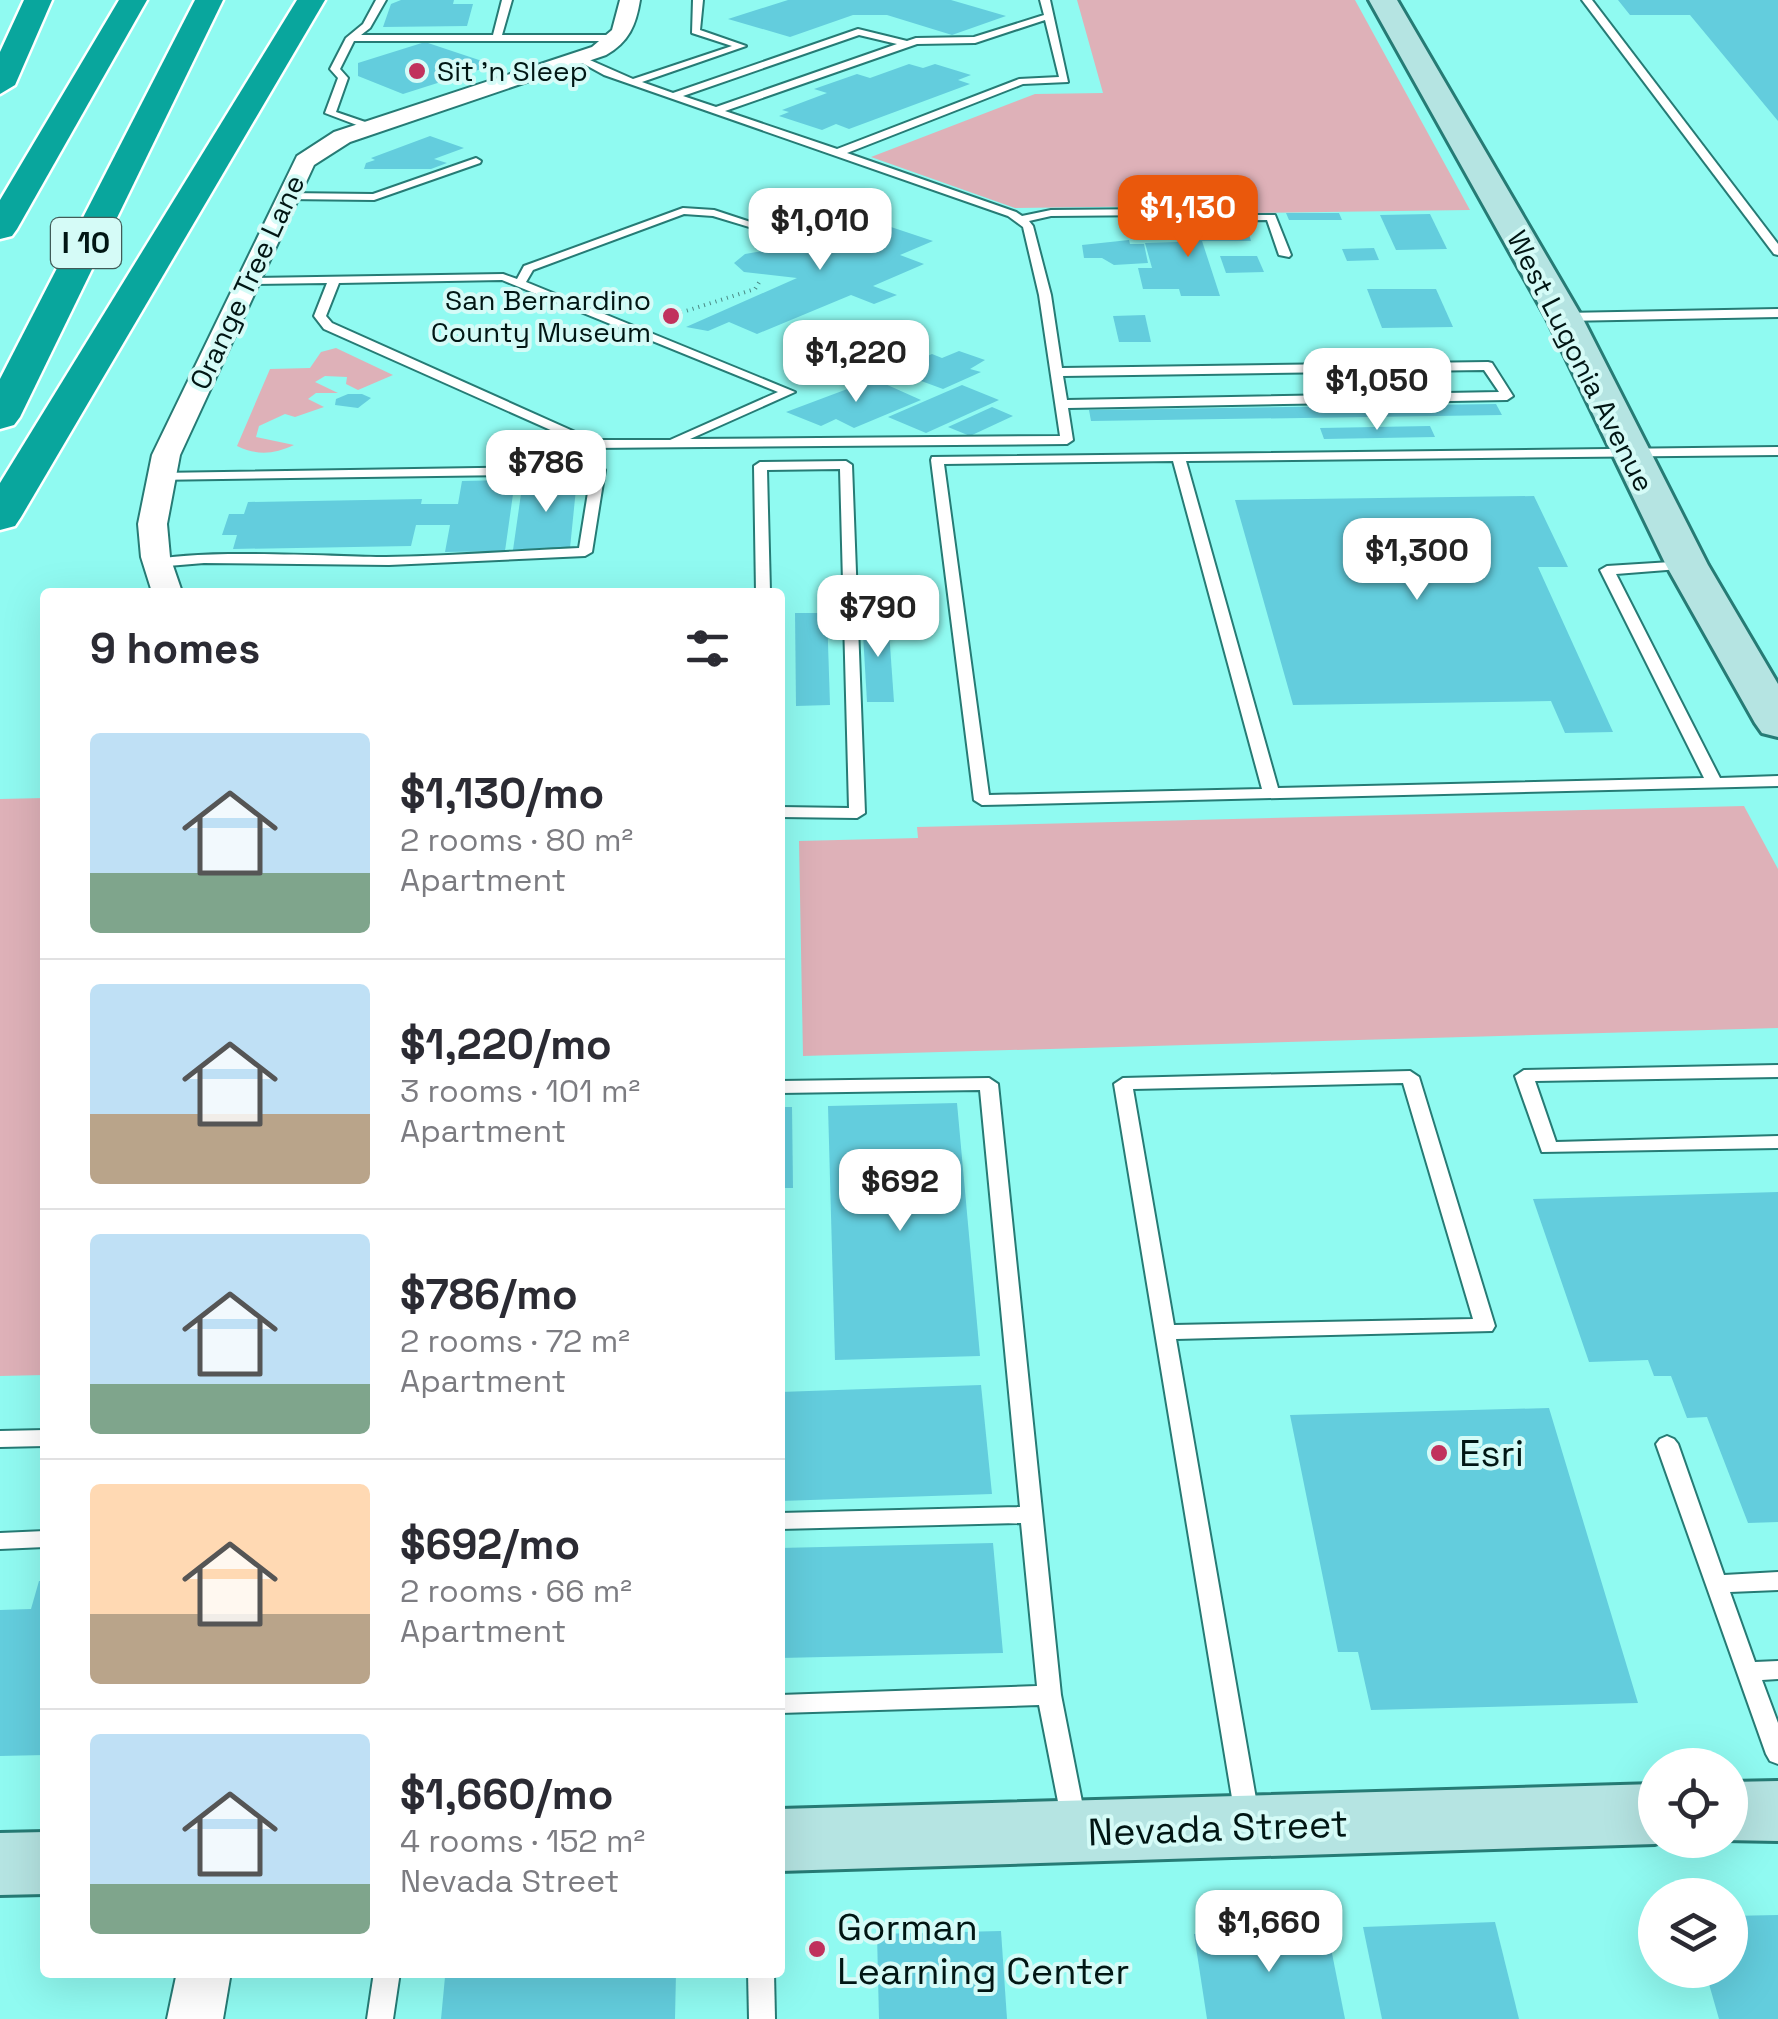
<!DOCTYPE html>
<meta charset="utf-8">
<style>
body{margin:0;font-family:"Space Grotesk",sans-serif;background:#f2f2f3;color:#2b2b33;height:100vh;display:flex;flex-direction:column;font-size:38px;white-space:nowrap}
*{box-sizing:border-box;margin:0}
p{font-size:32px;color:#7c7c81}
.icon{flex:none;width:55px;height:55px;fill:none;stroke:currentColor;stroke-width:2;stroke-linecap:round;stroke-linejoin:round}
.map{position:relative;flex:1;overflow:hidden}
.details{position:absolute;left:40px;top:588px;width:745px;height:1390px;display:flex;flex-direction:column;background:#fff;border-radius:10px;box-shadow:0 10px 40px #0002}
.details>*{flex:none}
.controls{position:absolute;left:1638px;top:1748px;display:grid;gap:20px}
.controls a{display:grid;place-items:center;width:110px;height:110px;border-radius:50%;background:#fff;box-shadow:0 10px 40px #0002;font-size:50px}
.price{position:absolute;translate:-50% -85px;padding:0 22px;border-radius:20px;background:#fff;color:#222;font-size:32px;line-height:65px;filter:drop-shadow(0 2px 5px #0008)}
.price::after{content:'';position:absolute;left:50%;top:60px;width:30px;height:22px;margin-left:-15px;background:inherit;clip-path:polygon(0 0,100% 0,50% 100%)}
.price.active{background:#ea580c;color:#fff}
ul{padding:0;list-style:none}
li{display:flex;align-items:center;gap:30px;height:250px;padding:0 50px}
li+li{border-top:2px solid #e1e1e2}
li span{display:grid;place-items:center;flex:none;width:280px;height:200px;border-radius:10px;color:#555}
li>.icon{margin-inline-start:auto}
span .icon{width:120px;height:120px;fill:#fffc;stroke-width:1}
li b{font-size:42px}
h2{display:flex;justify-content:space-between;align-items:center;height:120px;padding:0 50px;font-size:42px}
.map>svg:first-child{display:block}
.green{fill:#deb1b8}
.building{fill:#63cddd}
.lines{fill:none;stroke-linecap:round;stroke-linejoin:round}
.lane-casing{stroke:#267b75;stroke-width:4}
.street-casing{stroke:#267b75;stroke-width:4}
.secondary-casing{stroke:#267b75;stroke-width:6}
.highway-casing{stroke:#fff;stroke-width:5}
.path{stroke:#4a8a85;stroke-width:4;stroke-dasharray:1 5;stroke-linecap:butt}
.lane{fill:#fff;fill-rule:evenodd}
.street{fill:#fff;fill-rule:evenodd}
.secondary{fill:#b5e4e2;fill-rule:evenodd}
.highway{fill:#09a69d;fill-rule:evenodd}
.poi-dot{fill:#c1325d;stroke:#d5fbf7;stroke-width:4}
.labels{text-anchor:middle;stroke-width:8;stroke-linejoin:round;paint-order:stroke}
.far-poi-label{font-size:28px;fill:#011614;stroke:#d5fbf7;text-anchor:start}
.far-street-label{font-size:28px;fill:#011614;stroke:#d5fbf7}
.shield{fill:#d5fbf7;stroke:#415b58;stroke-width:2.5}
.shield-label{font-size:30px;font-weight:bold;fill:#011614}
.near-poi-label{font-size:38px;fill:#011614;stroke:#d5fbf7;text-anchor:start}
.near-street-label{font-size:38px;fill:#011614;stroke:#d5fbf7}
</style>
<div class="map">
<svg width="1778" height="2019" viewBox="0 0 1778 2019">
<rect width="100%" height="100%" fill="#90faf1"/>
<g class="green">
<path d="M1077,0H1355L1470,210L1180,214L1175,206L1015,208L871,157L1035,94L1103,93Z"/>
<path d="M336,348L393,375L358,390L346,384L347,377L325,376L315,382L338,393H316L308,399L324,407L295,417L285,414L259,426L256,437L294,445C274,454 258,456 237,446L270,369L310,368L321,352Z"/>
<path d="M45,798V1375L0,1376V799Z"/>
<path d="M1744,806L1778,869V1028L803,1056L799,841L918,838L917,827Z"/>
</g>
<g class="building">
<path d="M401,0H454L453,4H473L467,26L383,27L391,4Z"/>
<path d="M788,0H951L1006,16L952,35L887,15H853L790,37L728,19Z"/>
<path d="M1618,0H1778V121L1690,15H1630Z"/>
<path d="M425,42L494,65L403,94L358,76V63Z"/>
<path d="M909,64L923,68L935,64L971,75L958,80L970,84L849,129L836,124L822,130L779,116L789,112L782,110L827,93L814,89L857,74L870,78Z"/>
<path d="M430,136L464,148L434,159L447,163L431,169H364L366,163L375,160L371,158Z"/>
<path d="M796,213L838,229L852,226L872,233L888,226L933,241L900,255L924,264L873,286L897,295L874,304L851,295L757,334L729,322L708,331L686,327L797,278L744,272L734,263L745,254L769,250L790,253L822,241L773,223Z"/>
<path d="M1286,213H1339L1342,220H1289Z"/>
<path d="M1430,214L1447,249L1396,250L1380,215Z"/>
<path d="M1246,224L1251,241H1202L1220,296H1181L1179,289H1143L1138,268H1152L1145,243L1178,242V225Z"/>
<path d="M1129,240L1130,244H1144L1148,263L1114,265L1102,258H1084L1082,245Z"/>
<path d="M1374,248L1379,260L1347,261L1342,249Z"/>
<path d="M1220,256H1257L1264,272L1226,273Z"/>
<path d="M1367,289H1436L1453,327L1382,328Z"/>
<path d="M1145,315L1151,342H1119L1113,316Z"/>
<path d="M959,351L985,360L970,369L981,372L943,389L894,371L932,354L942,358Z"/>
<path d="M874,379L921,400L854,428L836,419L821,426L786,412Z"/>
<path d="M962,385L999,400L926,433L888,417Z"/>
<path d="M348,394H362L371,398L358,408L335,405L336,399Z"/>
<path d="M1496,404L1502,415L1091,421L1089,410Z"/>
<path d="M992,407L1013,416L970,436L948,427Z"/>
<path d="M1430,426L1435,437L1324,439L1320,428Z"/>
<path d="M577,479L570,548L513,550L523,480Z"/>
<path d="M515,480L505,551L445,552L450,525H416L411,546L233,549L237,535H222L229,514H244L248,502L422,499L421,504H458L462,481Z"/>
<path d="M1534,496L1568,567H1538L1613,732L1565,733L1551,701L1293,705L1235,500Z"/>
<path d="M795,613H827L830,705L796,706Z"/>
<path d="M862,617H888L894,702H867Z"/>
<path d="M957,1103L980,1356L835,1360L828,1106Z"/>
<path d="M780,1107H792L793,1188H780Z"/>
<path d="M1778,1192V1522L1748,1523L1707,1417L1687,1418L1671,1376H1654L1648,1360L1589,1362L1533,1199Z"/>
<path d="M981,1385L992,1494L780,1501V1392Z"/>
<path d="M1549,1408L1638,1703L1371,1710L1358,1652H1338L1290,1415Z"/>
<path d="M993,1543L1003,1653L780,1658V1548Z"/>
<path d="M39,1581H45V1755L0,1756V1610L31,1609Z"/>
<path d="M1778,1915V2019H1719L1705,1970H1730V1916Z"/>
<path d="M1495,1922L1519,2019H1382L1363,1927Z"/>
<path d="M1327,1928L1345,2019H1207L1194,1934Z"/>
<path d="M1001,1931L1007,2019H879L877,1934Z"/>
<path d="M568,1972H676L675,2019H441L445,1977Z"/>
</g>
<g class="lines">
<defs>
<g id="lane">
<path d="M376,0H386L370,28L361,35H493L502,0H512L502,35H619L624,38L619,41H354L340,69L348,78L336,112L374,125V129L370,130L325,113L338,78L330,69L346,38L363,24Z"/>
<path d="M693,0H703L700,30L746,46L642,82L673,93L858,29L907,41L916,38L974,37L1044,15L1040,0H1050L1068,82L1023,84L847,153L1016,212L1022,216L1051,210L1159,209L1182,215H1275L1291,255L1289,257L1279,255L1267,220L1182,221L1159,215L1051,216L1029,221L1033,226L1051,295L1062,368L1488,362L1492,363L1513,396L1507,400L1068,408L1073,440L1067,444L591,448L324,329L314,316L327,283L247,284L241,281L247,278L503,274L517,279L524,266L683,208L714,210L775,230L769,233L713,216L684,214L533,270L526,282L795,392L690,439L1060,436L1039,295L1023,227L1008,216L604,75L575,59L583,57L633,79L732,46L692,33ZM1045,20L1059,77L1019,79L837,149L725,111L917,44L975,43ZM859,35L897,44L716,107L683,96ZM502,280L778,392L670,440H593L332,323L326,316L339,283ZM1484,370L1499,392L1067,400L1063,376Z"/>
<path d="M1582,0H1592L1778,244V255L1774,254Z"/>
<path d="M476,158L481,161L480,163L374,200L285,199L280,196L285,193L373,194Z"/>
<path d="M1778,309V317L1564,321L1558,317L1564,313Z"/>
<path d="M1778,447V455L1186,461L1278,788L1704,778L1600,570L1607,566L1687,561L1694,565L1692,568L1616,574L1720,778L1778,776V786L982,805L974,800L931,460L932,457ZM1173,461L1262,789L989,795L944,464Z"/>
<path d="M846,461L852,465L865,813L857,818L780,817V807L849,808L840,469L767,470L770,592H756L754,466L760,462Z"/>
<path d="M598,466L605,470L592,552L585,556L389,565L204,563L156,567L149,563C174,547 345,557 386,557C450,556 515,551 579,548L591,474L153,480L151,477L158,473Z"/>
<path d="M1778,1065V1077L1535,1081L1556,1142L1778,1136V1148L1542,1152L1515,1076L1524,1070Z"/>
<path d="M1410,1071L1419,1077L1495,1326L1492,1331L1176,1339L1259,1816L1256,1823L1247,1826L1238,1823L1235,1816L1114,1084L1123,1078ZM1403,1083L1473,1319L1174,1325L1133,1089Z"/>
<path d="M989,1078L998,1084L1061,1695L1086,1822L1083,1829L1074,1832L1065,1829L1062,1822L1039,1705L780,1713V1695L1037,1686L1021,1523L780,1529V1513L1020,1507L980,1090L780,1093V1081Z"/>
<path d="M45,1430V1446L0,1447V1431Z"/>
<path d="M1667,1436L1674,1439L1678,1444L1724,1575L1778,1572V1590L1730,1592L1755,1662L1778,1661V1679L1762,1680L1778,1723V1764L1770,1761L1766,1754L1656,1444L1660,1439Z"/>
<path d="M45,1531V1547L0,1549V1533Z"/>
<path d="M374,1972H400L393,2019H367Z"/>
<path d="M748,1972H774L775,2019H749Z"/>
</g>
<g id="street">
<path d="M620,0H640C636,25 629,42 606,55L350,142L314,165L180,455L167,524L170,557L182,592H152L141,557L138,524L152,455L297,156L334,132L592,47L612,30Z"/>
<path d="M177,1972H231L223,2019H167Z"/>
</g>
<g id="secondary">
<path d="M1369,0H1397L1582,317L1708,565L1778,684V737L1762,733L1755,723L1666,565L1546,317Z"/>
<path d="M1778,1781V1841L1724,1840H1730V1782Z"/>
<path d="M1655,1784V1840H1667L1655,1844L780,1871V1809Z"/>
<path d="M45,1832V1894L0,1895V1833Z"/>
</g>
<g id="highway">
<path d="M24,0H52L15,85L0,94V52Z"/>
<path d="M119,0H147L17,229L12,236L0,239V200Z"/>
<path d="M195,0H223L20,417L14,425L0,429V379Z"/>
<path d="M297,0H325L21,517L15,526L0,530V483Z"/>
</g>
</defs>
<use href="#lane" class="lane-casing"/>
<use href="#street" class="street-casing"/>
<use href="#secondary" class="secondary-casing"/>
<use href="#highway" class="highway-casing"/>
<path class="path" d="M664,318L755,289L760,281"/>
<use href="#lane" class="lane"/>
<use href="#street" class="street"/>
<use href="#secondary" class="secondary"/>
<use href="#highway" class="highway"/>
</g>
<g class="poi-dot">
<circle cx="417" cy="71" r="10"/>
<circle cx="671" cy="316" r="10"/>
<circle cx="1439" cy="1453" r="10"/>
<circle cx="817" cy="1949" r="10"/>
</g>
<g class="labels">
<g class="far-poi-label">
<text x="437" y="81">Sit 'n Sleep</text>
<text x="651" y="310" text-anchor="end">San Bernardino<tspan x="651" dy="32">County Museum</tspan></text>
</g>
<g class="far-street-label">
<text transform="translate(247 282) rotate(-65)" y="10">Orange Tree Lane</text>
<text transform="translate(1581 361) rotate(63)" y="10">West Lugonia Avenue</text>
</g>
<rect class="shield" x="51" y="218" width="70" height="50" rx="8"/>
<g class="shield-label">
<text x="86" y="253">I 10</text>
</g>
<g class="near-poi-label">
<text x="1459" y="1466">Esri</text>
<text x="837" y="1940">Gorman<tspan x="837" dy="44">Learning Center</tspan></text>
</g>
<g class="near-street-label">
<text transform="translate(1218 1828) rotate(-2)" y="13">Nevada Street</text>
</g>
</g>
</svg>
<div class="controls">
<a><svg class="icon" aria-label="locate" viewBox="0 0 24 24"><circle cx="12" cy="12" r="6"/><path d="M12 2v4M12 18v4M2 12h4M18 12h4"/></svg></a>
<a><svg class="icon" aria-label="layers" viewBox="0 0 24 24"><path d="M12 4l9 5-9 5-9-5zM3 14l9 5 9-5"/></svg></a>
</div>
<b class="price active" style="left:1188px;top:260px">$1,130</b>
<b class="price" style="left:820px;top:273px">$1,010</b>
<b class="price" style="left:856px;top:405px">$1,220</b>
<b class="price" style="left:1377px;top:433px">$1,050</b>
<b class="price" style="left:546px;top:515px">$786</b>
<b class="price" style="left:1417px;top:603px">$1,300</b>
<b class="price" style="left:878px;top:660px">$790</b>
<b class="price" style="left:900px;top:1234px">$692</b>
<b class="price" style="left:1269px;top:1975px">$1,660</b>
<section class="details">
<h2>9 homes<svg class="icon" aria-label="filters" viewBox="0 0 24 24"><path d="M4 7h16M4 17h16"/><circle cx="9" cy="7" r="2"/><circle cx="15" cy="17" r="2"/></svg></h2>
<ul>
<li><span style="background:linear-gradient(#bfe0f5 70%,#7fa58c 0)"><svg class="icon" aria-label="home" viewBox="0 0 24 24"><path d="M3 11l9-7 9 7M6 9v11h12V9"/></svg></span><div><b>$1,130/mo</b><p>2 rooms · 80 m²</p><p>Apartment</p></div></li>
<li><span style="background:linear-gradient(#bfe0f5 65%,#b9a48a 0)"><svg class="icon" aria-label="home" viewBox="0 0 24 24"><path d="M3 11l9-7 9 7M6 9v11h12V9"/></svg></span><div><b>$1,220/mo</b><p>3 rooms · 101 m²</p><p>Apartment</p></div></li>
<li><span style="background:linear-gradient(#bfe0f5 75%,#7fa58c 0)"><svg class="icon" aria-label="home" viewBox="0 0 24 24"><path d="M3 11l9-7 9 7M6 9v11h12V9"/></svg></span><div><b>$786/mo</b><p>2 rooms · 72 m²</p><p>Apartment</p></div></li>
<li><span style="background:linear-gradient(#ffd9b3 65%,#b9a48a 0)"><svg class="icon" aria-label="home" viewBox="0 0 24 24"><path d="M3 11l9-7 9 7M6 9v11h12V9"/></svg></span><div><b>$692/mo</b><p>2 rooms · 66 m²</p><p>Apartment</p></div></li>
<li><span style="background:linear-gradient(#bfe0f5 75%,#7fa58c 0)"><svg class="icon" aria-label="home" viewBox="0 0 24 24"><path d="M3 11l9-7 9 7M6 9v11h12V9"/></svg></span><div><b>$1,660/mo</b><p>4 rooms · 152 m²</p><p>Nevada Street</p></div></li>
</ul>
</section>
</div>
